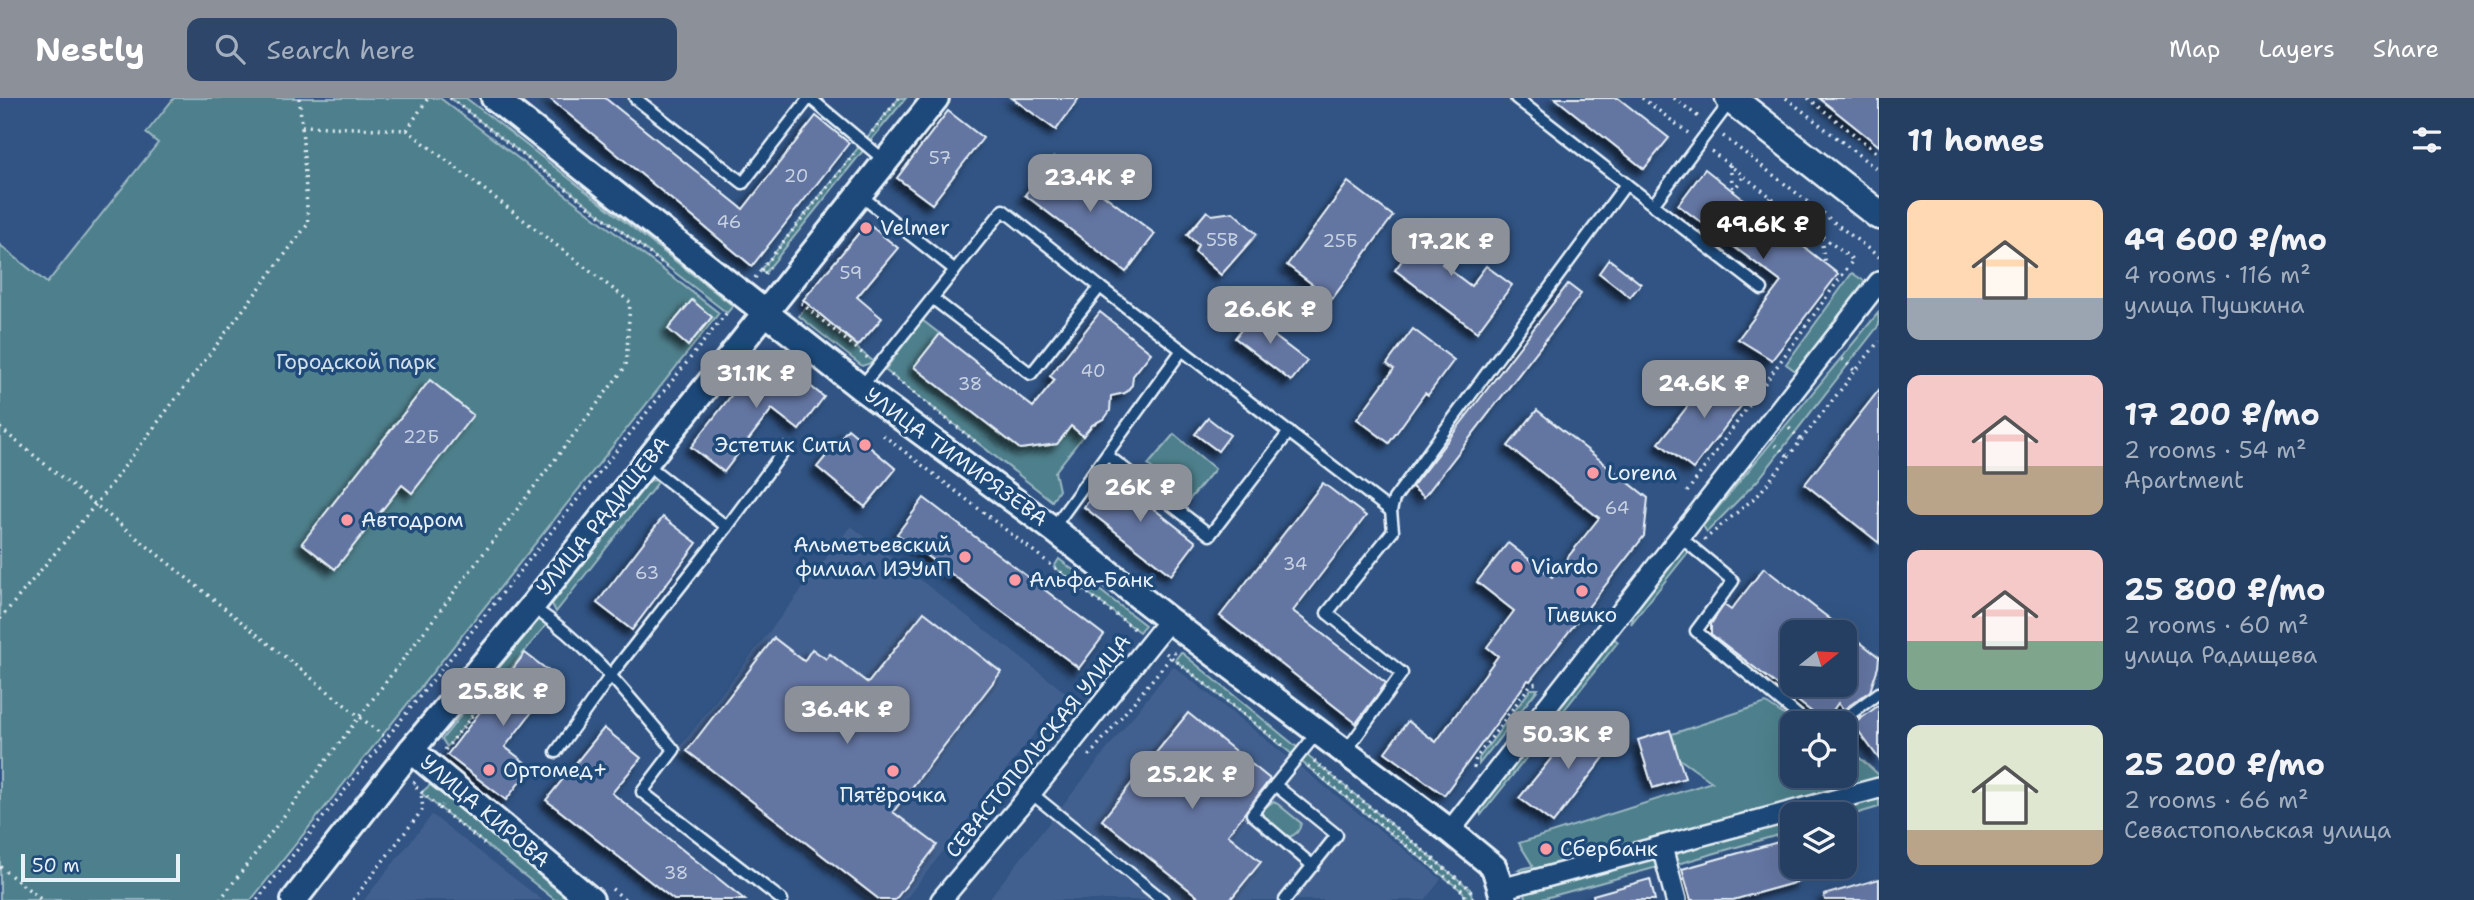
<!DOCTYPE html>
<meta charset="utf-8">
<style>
body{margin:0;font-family:"Shantell Sans",sans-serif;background:#2d4669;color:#f1f3f6;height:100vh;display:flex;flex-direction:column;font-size:26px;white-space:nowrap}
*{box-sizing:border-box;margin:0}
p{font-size:23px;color:#a3afbe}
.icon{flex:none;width:38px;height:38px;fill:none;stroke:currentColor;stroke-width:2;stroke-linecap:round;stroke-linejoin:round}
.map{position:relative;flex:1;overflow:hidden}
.panel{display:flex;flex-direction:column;background:#253f63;width:595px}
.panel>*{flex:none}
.needle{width:46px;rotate:72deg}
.controls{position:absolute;left:1780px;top:522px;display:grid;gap:14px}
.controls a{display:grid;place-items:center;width:77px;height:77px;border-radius:14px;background:#253f63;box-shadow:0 7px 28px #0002,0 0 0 2px #425878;font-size:35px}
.scale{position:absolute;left:21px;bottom:18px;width:159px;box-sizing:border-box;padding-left:7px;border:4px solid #e8f1f8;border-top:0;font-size:19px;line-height:24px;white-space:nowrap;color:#e8f1f8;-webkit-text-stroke:5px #1f4a7a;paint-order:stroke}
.price{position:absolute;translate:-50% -60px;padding:0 16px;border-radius:14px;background:#8c9099;color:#fff;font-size:23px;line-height:46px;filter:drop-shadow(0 2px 4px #0008)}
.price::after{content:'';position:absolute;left:50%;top:42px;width:21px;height:16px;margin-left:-10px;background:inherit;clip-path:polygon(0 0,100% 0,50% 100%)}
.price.current{background:#222;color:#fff}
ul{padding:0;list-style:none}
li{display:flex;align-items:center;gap:21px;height:175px;padding:0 28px}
li span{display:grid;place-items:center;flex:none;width:196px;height:140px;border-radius:14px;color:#555}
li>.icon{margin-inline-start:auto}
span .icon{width:84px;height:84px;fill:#fffc;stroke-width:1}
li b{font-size:30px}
h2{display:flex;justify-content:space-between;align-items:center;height:84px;padding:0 28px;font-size:30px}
header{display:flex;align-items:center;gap:42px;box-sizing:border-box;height:98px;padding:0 35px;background:#8c9099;color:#fff}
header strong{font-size:33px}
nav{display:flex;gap:38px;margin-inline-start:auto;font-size:24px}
.search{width:490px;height:63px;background:#2d4669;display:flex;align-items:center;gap:18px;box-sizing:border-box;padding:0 24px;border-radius:14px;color:#a3afbe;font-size:26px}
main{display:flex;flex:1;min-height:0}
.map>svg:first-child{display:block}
.built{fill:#43618f}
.green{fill:#4e808c;stroke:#9bb8c2;stroke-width:2}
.building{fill:#6374a1;stroke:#e8f1f8;stroke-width:2;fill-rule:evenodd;filter:url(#shadow)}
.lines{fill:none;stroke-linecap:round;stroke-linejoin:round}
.service-casing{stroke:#e8f1f8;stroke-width:15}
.minor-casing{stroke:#e8f1f8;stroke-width:24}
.tertiary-casing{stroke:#e8f1f8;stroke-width:30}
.secondary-casing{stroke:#e8f1f8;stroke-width:33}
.path{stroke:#e8f1f8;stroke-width:3.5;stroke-dasharray:2 5;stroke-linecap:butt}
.service{stroke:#1f4a7a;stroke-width:10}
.minor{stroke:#1f4a7a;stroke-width:19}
.tertiary{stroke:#1f4a7a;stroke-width:24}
.secondary{stroke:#1f4a7a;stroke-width:28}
.poi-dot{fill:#ff9aa2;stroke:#1f4a7a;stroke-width:2.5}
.labels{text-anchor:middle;stroke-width:7;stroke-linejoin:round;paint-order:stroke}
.number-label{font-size:18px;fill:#c7d2e2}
.poi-label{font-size:21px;fill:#e8f1f8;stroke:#1f4a7a;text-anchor:start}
.park-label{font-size:21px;fill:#d1e0e8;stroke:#1f4a7a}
.street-label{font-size:21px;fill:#e8f1f8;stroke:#1f4a7a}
</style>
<header>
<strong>Nestly</strong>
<div class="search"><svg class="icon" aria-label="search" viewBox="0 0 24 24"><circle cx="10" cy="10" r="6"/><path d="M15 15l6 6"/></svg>Search here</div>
<nav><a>Map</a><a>Layers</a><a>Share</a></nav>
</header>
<main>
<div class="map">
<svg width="1879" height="802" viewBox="0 0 1879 802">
<defs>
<filter id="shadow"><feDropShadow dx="-6" dy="6" stdDeviation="3.5" flood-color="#0009"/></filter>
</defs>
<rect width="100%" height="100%" fill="#315484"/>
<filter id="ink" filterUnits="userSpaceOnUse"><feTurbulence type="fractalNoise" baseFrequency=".0143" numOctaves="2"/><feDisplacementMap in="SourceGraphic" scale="14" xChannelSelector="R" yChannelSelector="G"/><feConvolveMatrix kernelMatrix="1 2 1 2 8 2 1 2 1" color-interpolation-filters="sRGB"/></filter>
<g filter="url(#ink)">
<g class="built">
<path d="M851,428L1066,595L905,802H868L677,653Z"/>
<path d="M1173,568L1441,781L1425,802H988Z"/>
<path d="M432,717L542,802H364Z"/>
</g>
<g class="green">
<path d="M174,0H440L719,215L251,802H0V147L47,185L158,45L146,35Z"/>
<path d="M450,0H466L733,208L727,215Z"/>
<path d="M899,0H906L868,46L864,43Z"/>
<path d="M862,45L866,49L765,175L761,172Z"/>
<path d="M1852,175L1867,185L1797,274L1786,266Z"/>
<path d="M806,209L874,264L862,268L799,218Z"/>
<path d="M1878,215L1879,227L1758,382L1707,434L1703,428Z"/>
<path d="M922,222L940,236L915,269L1020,351L1057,346L1071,328L1083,338L1055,374L1059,392L1052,403L885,272Z"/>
<path d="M1174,336L1215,371L1189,402L1148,367Z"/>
<path d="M650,382L659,383L556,514L552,506Z"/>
<path d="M1683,449L1689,453L1631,526L1637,507Z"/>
<path d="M1059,461L1145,527L1139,534L1054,469Z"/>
<path d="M543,515L551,521L447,649L442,641Z"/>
<path d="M1610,537L1618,544L1481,717L1479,707Z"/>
<path d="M1181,554L1470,791L1473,802H1466L1463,794L1175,562Z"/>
<path d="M1531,591H1538L1479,666V660Z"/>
<path d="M1766,605L1796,625H1792V677H1844L1845,647L1879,677V689L1529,779L1518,772L1533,768L1519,745L1712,684L1678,660L1672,636Z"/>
<path d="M430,687L447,700L571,802H555L421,695Z"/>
<path d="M1879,696V709L1845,719L1844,716H1809Z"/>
<path d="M1274,703L1301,725C1300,733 1296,737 1289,739L1262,717L1263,711Z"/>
<path d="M1792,720V733L1674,767L1671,754Z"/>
<path d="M1658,757L1661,768L1538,802H1527L1524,793Z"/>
</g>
<g class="building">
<path d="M549,0H605L743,111L816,18L849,45L752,168Z"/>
<path d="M1012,0H1079L1056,32Z"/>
<path d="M1555,0H1618L1669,40L1644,71Z"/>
<path d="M1819,0H1879V48Z"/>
<path d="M948,13L983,40L932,106L897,80Z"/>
<path d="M1054,59L1155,136L1126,174L1025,97Z"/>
<path d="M1705,71L1838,176L1772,262L1738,241L1781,184L1678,107Z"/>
<path d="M1348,84L1393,118L1332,201L1287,167Z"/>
<path d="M1207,113L1212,117L1233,114L1257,136L1221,177L1195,154L1198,147L1187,137Z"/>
<path d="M1432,121L1460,141L1442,166L1471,188L1486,168L1512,187L1477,234L1395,172Z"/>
<path d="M867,125L898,150L857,199L882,220L858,248L803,202Z"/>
<path d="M1609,161L1641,186L1630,199L1599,175Z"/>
<path d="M1568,186L1581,196L1424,399L1412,389Z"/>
<path d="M692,202L712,219L688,248L668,231Z"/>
<path d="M1257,211L1276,226L1269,234L1307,263L1291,283L1235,240Z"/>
<path d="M1100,214L1151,255L1133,278L1132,287L1125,295L1111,298L1110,313L1105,320L1092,327L1083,338L1071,328L1057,346L1020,351L914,269L940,236L1033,309L1055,282L1050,278Z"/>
<path d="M1413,231L1454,262L1428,297L1425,295L1389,345L1357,321L1394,271L1387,266Z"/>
<path d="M766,253L824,299L799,332L772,311L724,374L691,349Z"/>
<path d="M1715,273L1748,299L1693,371L1659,345Z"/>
<path d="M430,282L473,317L412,395L402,387L335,471L302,445Z"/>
<path d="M1879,292V445L1805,386Z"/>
<path d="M1537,312L1648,400L1644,438L1530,583L1528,582L1444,697L1385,654L1408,623L1436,644L1498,558L1487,549L1514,513L1477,484L1508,445L1552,479L1599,420L1508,348Z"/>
<path d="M1208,320L1230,337L1218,353L1195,336Z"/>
<path d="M848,331L896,371L865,409L817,369Z"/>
<path d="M1109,376L1196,444L1171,477L1084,409Z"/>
<path d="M1323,385L1366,418L1293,513L1386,585L1356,625L1220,518Z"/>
<path d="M924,400L1104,537L1079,570L897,436Z"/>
<path d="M663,419L697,445L632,532L597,505Z"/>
<path d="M1764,470L1879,559L1878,569L1870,593L1843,612L1838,605L1825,624L1711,536V526L1724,507L1731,512ZM1792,534H1844V586H1792Z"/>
<path d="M924,514L1001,574L893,714L937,747L895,802H880L687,653L774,540L804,563L812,551L826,561L830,556L868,585Z"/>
<path d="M525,555L558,580L505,649L531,669L506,702L447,657Z"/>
<path d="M1879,607V661L1852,624L1860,618L1859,622Z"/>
<path d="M1188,615L1270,681L1228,737L1261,764L1230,802H1202L1102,722Z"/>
<path d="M1584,620L1616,644L1553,725L1519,700Z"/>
<path d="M604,630L641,660L612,695L745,802H674L546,702Z"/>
<path d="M1670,632L1685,680L1653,690L1638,642Z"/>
<path d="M1789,741L1792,753V768H1797L1801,783L1733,802H1691L1682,771Z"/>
<path d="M1650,781L1655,802H1594L1593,797Z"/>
<path d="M1879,781V802H1825L1824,797Z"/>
</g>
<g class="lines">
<defs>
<g id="service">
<path d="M635,0L743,85L809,0"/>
<path d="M810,0L884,62"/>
<path d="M1626,86L1762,191"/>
<path d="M860,97L955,172"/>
<path d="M1653,107L1730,4"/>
<path d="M932,200L1031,276L1100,189L1391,413"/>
<path d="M862,288L1003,112L1100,189"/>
<path d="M1107,357L1210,437L1289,334"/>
<path d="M727,429L785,351"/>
<path d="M1053,430L1182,252"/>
<path d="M1680,439L1733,483L1696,533L1807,625"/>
<path d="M532,509C589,546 631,601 674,652L642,694L782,802"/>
<path d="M1834,625L1845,620L1879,595"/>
<path d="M1346,653L1402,575L1327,515L1393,433L1391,413L1394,401L1626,86L1516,0"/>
<path d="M556,654L611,577L727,429L646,366"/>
<path d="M1275,687L1252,716L1313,768"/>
<path d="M1031,695L1163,802"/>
<path d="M1285,802L1337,737L1275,687L1317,635"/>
</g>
<g id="minor">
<path d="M1450,733L1879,184"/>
<path d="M1662,749L1676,802"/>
<path d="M1501,791L1879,690"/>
<path d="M941,802L1031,695L1169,522"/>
</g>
<g id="tertiary">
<path d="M494,0L861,290L1053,431L1169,522L1450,733L1494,769L1504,802"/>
<path d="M411,652L591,802"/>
<path d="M294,802L411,652L532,508L936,0"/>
</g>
<path id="secondary" d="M1730,0L1879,117"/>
</defs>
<use href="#service" class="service-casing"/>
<use href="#minor" class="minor-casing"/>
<use href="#tertiary" class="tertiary-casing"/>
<use href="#secondary" class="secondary-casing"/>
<g class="path">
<path d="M299,0L302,28L407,32L428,0"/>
<path d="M450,0L667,169"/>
<path d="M1642,0L1688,35"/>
<path d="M1674,0L1700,20"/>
<path d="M1786,0L1879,73"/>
<path d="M1808,0L1879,56"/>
<path d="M872,34L899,0"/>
<path d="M1723,38L1879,159"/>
<path d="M1730,67L1733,93"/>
<path d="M1733,93L1744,78"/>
<path d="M1762,113L1771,99"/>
<path d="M1761,115L1783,108"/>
<path d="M1795,119L1799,146"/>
<path d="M1821,140L1825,166"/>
<path d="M761,172L854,56"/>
<path d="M755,180L761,172L765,175L773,166"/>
<path d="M801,205L868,260"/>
<path d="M1842,261L1855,273"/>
<path d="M891,277L976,344"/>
<path d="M0,330L386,640"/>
<path d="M1789,330L1801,342"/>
<path d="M883,337L1137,533"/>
<path d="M1775,347L1788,358"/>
<path d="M1687,394L1853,162L1711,53"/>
<path d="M1704,442L1759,396L1879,243"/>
<path d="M0,521L96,406L308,126L302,28"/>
<path d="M1166,555L1286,650"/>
<path d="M445,652L479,609"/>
<path d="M1089,658L1176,553"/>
<path d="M1314,663L1470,791L1473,802"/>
<path d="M1308,668L1464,794L1466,802"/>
<path d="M1474,670L1476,660L1531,586L1540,585"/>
<path d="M415,684L413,686L439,710L442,707"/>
<path d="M439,710L487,748"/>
<path d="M0,769L42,802"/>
<path d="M612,791L626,802"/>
<path d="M220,802L626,268L630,204L407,32"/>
<path d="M257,802L728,213"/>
<path d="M353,802L423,711L421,695"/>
</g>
<use href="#service" class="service"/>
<use href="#minor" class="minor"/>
<use href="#tertiary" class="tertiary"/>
<use href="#secondary" class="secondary"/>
</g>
</g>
<g class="poi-dot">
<circle cx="866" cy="130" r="7"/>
<circle cx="865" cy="347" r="7"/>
<circle cx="1593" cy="375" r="7"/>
<circle cx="347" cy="422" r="7"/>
<circle cx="965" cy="459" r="7"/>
<circle cx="1517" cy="469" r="7"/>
<circle cx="1015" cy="482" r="7"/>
<circle cx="1582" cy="493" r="7"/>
<circle cx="489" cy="672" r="7"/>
<circle cx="893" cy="673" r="7"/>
<circle cx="1546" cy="751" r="7"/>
</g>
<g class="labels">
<g class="number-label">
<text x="940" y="66">57</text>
<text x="796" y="84">20</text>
<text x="729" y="130">46</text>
<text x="1222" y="148">55В</text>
<text x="1340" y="149">25Б</text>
<text x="851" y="181">59</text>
<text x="1093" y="279">40</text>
<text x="970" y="292">38</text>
<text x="421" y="345">22Б</text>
<text x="1617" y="416">64</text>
<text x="1295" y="472">34</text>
<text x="647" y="481">63</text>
<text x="676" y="781">38</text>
</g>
<g class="poi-label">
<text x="880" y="137">Velmer</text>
<text x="851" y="354" text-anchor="end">Эстетик Сити</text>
<text x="1607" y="382">Lorena</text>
<text x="361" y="429">Автодром</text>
<text x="951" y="454" text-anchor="end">Альметьевский<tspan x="951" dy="24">филиал ИЭУиП</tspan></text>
<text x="1531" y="476">Viardo</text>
<text x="1029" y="489">Альфа-Банк</text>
<text x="1582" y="524" text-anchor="middle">Гивико</text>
<text x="503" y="679">Ортомед+</text>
<text x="893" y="704" text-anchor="middle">Пятёрочка</text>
<text x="1560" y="758">Сбербанк</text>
</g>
<g class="park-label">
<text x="356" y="271">Городской парк</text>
</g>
<g class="street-label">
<text transform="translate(956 359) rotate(36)" y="7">УЛИЦА ТИМИРЯЗЕВА</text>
<text transform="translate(603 418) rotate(-51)" y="7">УЛИЦА РАДИЩЕВА</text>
<text transform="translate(1038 648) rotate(-51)" y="7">СЕВАСТОПОЛЬСКАЯ УЛИЦА</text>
<text transform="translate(485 713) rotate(40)" y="7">УЛИЦА КИРОВА</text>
</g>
</g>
</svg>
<div class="controls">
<a><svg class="needle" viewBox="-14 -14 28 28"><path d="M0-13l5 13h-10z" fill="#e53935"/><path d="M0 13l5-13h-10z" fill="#a3afbe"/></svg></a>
<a><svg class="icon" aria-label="locate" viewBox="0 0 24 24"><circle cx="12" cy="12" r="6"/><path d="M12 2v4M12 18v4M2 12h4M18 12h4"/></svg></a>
<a><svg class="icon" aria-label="layers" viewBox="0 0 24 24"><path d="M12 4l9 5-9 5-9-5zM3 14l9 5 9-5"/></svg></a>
</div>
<div class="scale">50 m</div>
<b class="price" style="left:1090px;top:116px">23.4K ₽</b>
<b class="price current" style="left:1763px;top:163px">49.6K ₽</b>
<b class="price" style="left:1451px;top:180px">17.2K ₽</b>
<b class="price" style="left:1270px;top:248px">26.6K ₽</b>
<b class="price" style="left:756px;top:312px">31.1K ₽</b>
<b class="price" style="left:1704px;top:322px">24.6K ₽</b>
<b class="price" style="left:1140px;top:426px">26K ₽</b>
<b class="price" style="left:503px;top:630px">25.8K ₽</b>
<b class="price" style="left:847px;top:648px">36.4K ₽</b>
<b class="price" style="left:1568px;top:673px">50.3K ₽</b>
<b class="price" style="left:1192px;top:713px">25.2K ₽</b>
</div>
<section class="panel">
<h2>11 homes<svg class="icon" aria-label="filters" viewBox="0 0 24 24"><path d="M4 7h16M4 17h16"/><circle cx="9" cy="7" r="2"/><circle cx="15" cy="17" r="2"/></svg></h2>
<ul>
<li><span style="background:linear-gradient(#ffd9b3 70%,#9aa5b1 0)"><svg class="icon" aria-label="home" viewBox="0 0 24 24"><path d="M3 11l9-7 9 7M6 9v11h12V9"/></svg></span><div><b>49 600 ₽/mo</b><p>4 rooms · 116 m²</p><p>улица Пушкина</p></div></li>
<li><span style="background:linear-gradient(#f6c9c9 65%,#b9a48a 0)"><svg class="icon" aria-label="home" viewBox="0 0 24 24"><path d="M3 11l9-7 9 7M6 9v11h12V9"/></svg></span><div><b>17 200 ₽/mo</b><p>2 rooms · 54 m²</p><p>Apartment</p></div></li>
<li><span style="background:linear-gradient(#f6c9c9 65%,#7fa58c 0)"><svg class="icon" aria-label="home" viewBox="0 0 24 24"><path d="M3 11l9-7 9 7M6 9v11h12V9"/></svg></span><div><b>25 800 ₽/mo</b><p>2 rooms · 60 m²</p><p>улица Радищева</p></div></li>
<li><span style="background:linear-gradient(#dfe7d0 75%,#b9a48a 0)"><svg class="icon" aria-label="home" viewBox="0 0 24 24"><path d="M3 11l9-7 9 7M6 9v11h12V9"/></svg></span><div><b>25 200 ₽/mo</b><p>2 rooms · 66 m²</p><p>Севастопольская улица</p></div></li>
</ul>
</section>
</main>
